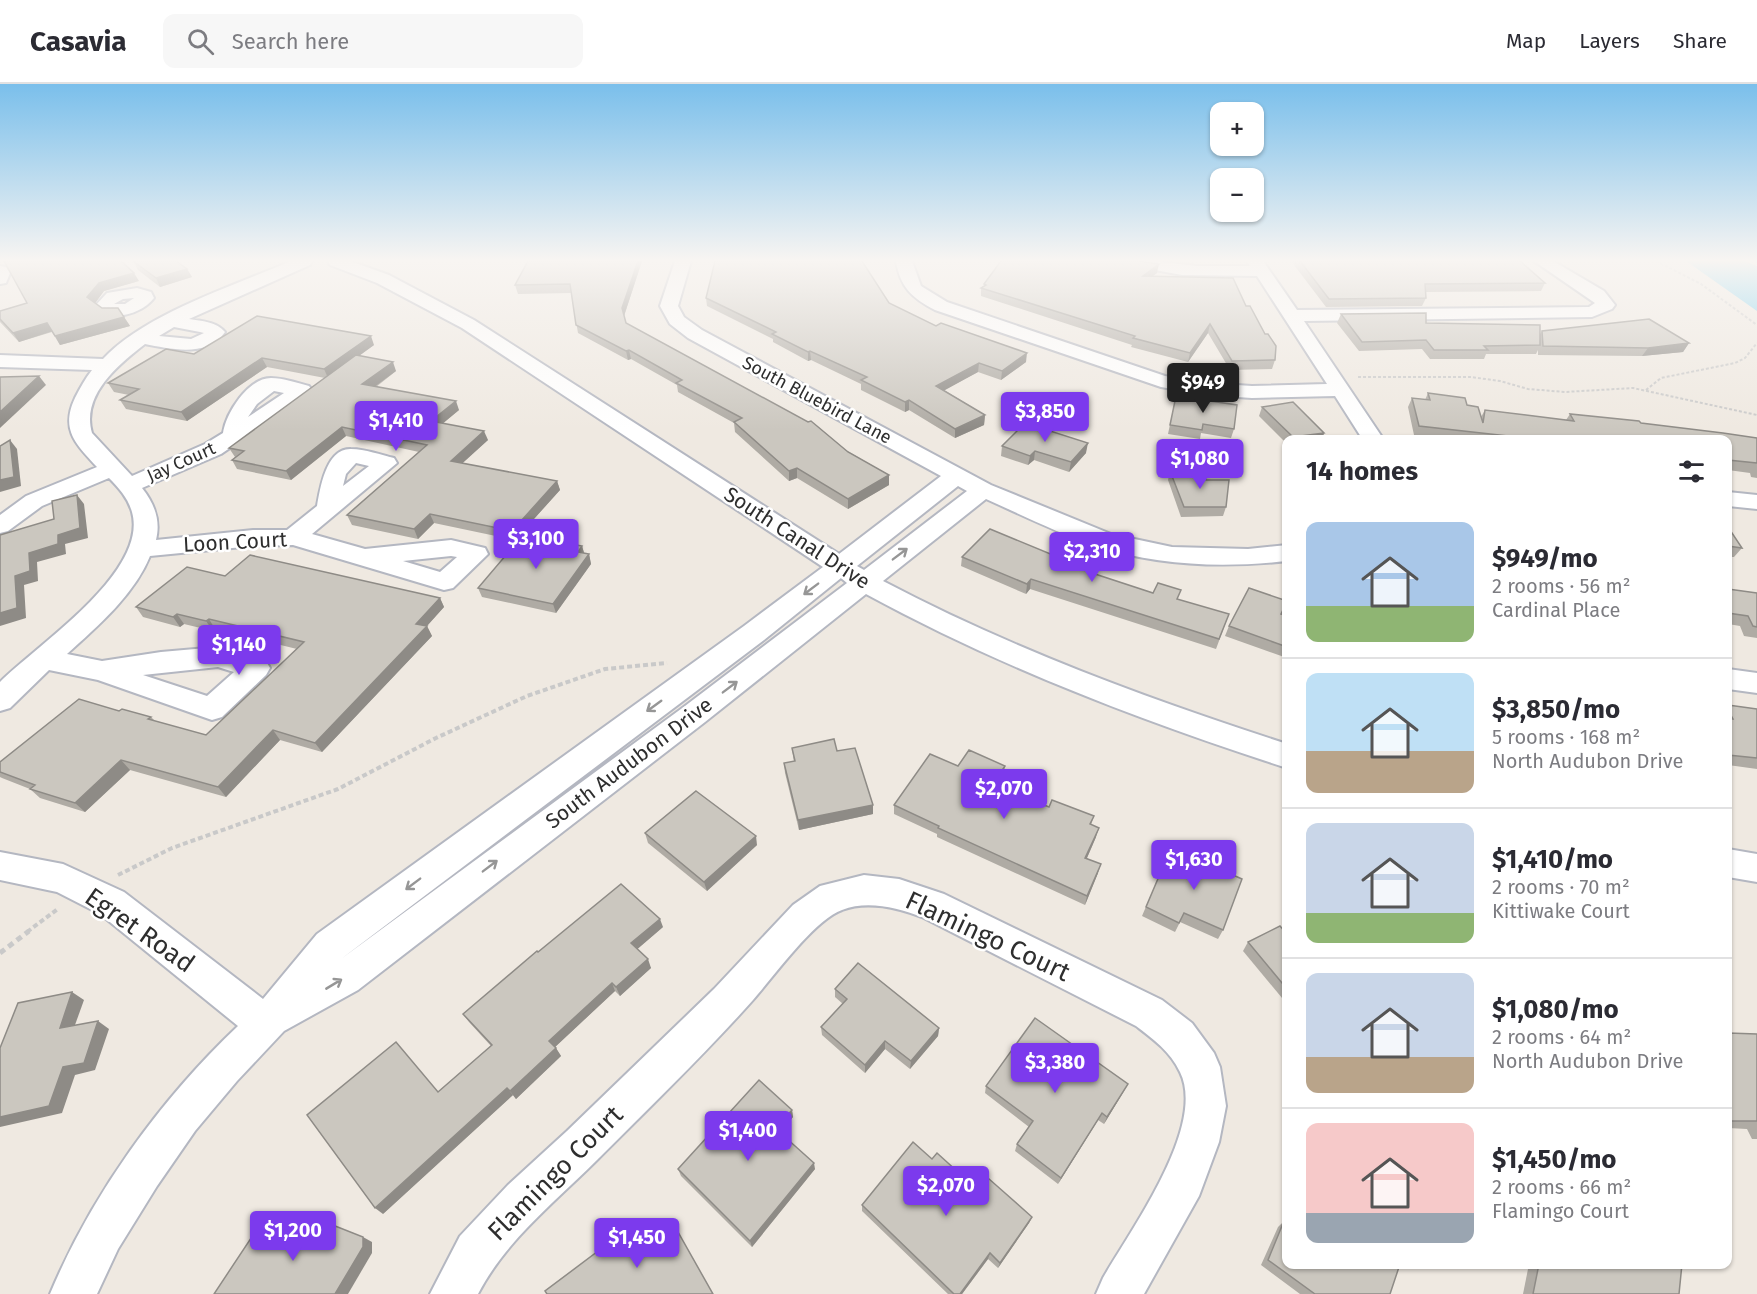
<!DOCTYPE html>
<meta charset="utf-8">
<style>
body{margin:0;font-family:"Fira Sans",sans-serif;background:#f7f7f7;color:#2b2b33;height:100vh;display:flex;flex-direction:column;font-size:22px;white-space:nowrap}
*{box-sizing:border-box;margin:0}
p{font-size:20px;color:#7c7c81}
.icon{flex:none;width:33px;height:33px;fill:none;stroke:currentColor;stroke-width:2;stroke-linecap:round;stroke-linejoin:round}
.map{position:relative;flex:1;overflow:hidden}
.sheet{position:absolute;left:1282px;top:351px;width:450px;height:834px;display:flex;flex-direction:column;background:#fff;border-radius:12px;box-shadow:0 2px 4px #0004}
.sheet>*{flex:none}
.tools{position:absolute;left:1210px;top:18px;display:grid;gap:12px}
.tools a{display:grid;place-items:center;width:54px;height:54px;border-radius:12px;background:#fff;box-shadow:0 2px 4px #0004;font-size:30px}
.price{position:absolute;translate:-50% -51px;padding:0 14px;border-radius:6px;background:#7c3aed;color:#fff;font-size:20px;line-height:39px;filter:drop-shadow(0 2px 3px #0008)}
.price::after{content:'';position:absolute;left:50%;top:36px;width:18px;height:14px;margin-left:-9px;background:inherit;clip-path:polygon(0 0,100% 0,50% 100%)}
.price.current{background:#222;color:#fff}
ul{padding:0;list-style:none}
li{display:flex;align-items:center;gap:18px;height:150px;padding:0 24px}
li+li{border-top:2px solid #e1e1e2}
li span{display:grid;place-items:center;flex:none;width:168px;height:120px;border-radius:12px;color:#555}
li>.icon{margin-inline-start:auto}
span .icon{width:72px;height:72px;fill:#fffc;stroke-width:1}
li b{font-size:26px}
h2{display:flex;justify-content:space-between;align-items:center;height:72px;padding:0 24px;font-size:26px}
header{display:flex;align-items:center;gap:36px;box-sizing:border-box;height:84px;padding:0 30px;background:#fff;border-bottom:2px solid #e1e1e2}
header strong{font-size:28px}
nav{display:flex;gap:33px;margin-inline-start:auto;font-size:21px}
.search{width:420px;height:54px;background:#f7f7f7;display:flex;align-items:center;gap:15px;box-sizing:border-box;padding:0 21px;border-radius:12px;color:#7c7c81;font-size:22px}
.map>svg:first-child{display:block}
.water{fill:#75cff0}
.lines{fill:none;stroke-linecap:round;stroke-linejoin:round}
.minor-casing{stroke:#b4b7c1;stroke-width:4}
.path-far2{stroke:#c9c9c9;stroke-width:2;stroke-dasharray:3 2;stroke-linecap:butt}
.path-far1{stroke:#c9c9c9;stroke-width:4;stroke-dasharray:5 3;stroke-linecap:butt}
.path{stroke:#c9c9c9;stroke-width:5;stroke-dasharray:6 4.5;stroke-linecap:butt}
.minor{fill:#fff;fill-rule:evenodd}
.wall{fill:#afaba4}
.shaded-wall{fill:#8e8b86}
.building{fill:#cbc7bf;stroke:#8e8b86;stroke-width:1.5}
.oneway{stroke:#969696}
.labels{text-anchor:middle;stroke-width:5;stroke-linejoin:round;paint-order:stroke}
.far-street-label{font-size:18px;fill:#2e2e2e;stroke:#fff}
.street-label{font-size:21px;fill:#2e2e2e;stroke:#fff}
.near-street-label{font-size:26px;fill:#2e2e2e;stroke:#fff}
</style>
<header>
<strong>Casavia</strong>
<div class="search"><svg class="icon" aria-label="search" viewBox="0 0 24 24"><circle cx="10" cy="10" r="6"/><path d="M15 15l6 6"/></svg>Search here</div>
<nav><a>Map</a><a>Layers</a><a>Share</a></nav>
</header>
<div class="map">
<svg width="1757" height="1210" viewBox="0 0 1757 1210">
<rect width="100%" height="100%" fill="#efe9e1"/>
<path class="water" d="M1686,177H1745L1757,182V227Z"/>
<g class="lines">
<defs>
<g id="minor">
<path d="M291,177H312L310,181L189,235C202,237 217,238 225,248C207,274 171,265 145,260C118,281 81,311 92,349L132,392L205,360L223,349C226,329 248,294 271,294C283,294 298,299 309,302L312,306L309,310L221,370L142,404C154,419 161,436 156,456L253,446H287L317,422C320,405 326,364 351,365C365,365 381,371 394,374L397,379L312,450L365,465L451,456L485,464L488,470L453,504L444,506L293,461L253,462L150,472C134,511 98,542 67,570L102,577L161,568L218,563L266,577L270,584L266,591L222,633L212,636L98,596L49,586L10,624L0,627V598C37,561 149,488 132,428C128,414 119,404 109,394L42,422L8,447L0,449V431L26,412L97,383C76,360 60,346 75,314C80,304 85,295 92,286L0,283V271L103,275C146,229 234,202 291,177ZM174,243L200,248L204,249L191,255L159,252ZM274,307L284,309L248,333L257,320ZM356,379L369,382L343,402L346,390ZM451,472L457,473L440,488L403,477ZM218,583L234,588L207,612L143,591Z"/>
<path d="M328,177H350L389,191L474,236L839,470L941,392L688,254L670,240L660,222L675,177H691L678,222L684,233L702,246L991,401L1111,450L1172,463L1248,465L1287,461V477C1223,484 1158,482 1096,462C1058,449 1022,431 986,415L883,497C1012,565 1148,615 1287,660V684C1142,637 1000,583 866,510L705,638L358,906L284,947L237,997L195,1047L157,1102L118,1165L97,1210H50C92,1110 160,1016 238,942L100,830L57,808L0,796V768L63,780L124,808L263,915L317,850L744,542L823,483L462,244L377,199L330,181ZM958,402L967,407L864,486L857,482ZM841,494L847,499L685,622L341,875L764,556Z"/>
<path d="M896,177H912L921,202L947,218L1165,292L1207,299L1252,302L1327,300L1257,192L1182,191L1133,182L1127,181L1125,177H1154L1197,182H1250L1247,177H1263L1297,226L1589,223L1595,219L1534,177H1553L1604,207L1615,221L1612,225L1592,233L1304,237L1384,356H1363L1335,312L1252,314L1207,311L1161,303L935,226C912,214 900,203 896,177Z"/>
<path d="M0,182L6,183L10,189L6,199L0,200Z"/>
<path d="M137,204L151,208L154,214C142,230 109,240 95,222L107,209ZM134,214L125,220H114L123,215Z"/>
<path d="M1728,408L1757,411V425L1728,422Z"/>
<path d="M1728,585L1757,589V609L1728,605Z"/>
<path d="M1728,765L1757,770V798L1728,793Z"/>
<path d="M864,791L899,795L944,810L1162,916L1192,939L1214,969L1220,983L1226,1022L1219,1058L1199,1112L1144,1210H1096L1103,1194C1130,1147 1207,1042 1180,988C1170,967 1153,955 1136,942L922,833C897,824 868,816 842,826C814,836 774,892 753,916C704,971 650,1023 598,1075C555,1118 506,1156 478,1210H430L460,1152L508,1101L567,1047L714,905L793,821L820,802Z"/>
</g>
</defs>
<use href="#minor" class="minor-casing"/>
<g class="path-far2">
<path d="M1656,177L1701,200L1757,241"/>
<path d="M1358,293H1471L1500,297L1528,305L1565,308L1633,304L1757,331"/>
<path d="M1646,306L1661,294L1735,279L1745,274L1757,259"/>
</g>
<g class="path-far1">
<path d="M118,791L172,764L338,705L436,654L527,612L605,585L667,579"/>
<path d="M27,848L59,824"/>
</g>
<path class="path" d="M0,869L29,847"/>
<use href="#minor" class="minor"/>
</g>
<g class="wall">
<path d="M133,177L187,185L192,193L160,203L138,186Z"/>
<path d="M528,177H642L624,232L626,239L889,391V401L848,425L797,394L789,397L735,348L734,339L678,308L677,301L631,275L628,276L578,249L571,209L518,210L515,201Z"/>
<path d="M1291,177H1520L1545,199L1541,207L1426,208V214L1422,222L1326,223Z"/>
<path d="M1157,189L1152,192L1246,222L1275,276L1272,285L1230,286L1208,249L1188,278L1131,263L1132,261L981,212V204L984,202V200Z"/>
<path d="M139,197L104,207L95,219L102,224L124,233L130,242L60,261L52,248L19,258L0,238V227L27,219Z"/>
<path d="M706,214L889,219L936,242L1026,278L1001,296L978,288L944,306L985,331L984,341L955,354L909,326L905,328L861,306V300L811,276L808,277L773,258V255L707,222Z"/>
<path d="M1341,230L1426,239L1540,250L1542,247L1689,259L1683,268L1642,272L1538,271V266L1536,270H1486L1484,275H1430L1422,265L1359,267L1337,239Z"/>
<path d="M374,261L359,272L396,287L376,303L459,326L443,339L488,356L462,379L557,397L560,406L515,456L434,439L418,455L352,441L347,431L419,368L346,352L291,396L237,385L232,376L235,373L229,364L325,294L267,283L187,337L126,325L120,316L129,311L114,308L108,299L194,270Z"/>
<path d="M1428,309L1467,321L1481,333L1485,326L1566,336L1570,330L1757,354V394L1751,393L1750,389L1728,386V356H1455L1414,351L1408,323L1412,314L1425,316Z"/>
<path d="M1174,321L1234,345L1231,354L1201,349L1200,355L1168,350Z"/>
<path d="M1262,323L1324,349L1322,356H1287V360L1259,332Z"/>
<path d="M1002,362L1086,369L1069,388L1034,376L1028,381L1001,372Z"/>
<path d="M1170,387L1206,396L1226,423L1223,432L1181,433L1168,396Z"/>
<path d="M1728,443L1742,464L1734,473H1728Z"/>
<path d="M582,462L584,469L589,470L591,480L556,529L482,513L478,504Z"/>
<path d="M962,473L1092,489L1153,509L1229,530L1216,565L1030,505L1026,510L961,482Z"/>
<path d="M225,492L440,514L444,523L427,542L432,552L322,668L280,656L226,713L130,686L85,728L40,714L30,705L2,694L0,693V678L119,627L151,633L155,637L206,651L297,565L215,545L213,547L184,540L180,543L143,533L136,523Z"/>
<path d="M1728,505L1757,509V554L1744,552L1740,542L1728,540Z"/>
<path d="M1281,530L1287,532V574L1225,552L1229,542Z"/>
<path d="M1728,621L1757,625V685L1728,681Z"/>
<path d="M792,664L837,667L873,721V730L799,746L785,689L784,679L794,678Z"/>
<path d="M958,682L1003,691L997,701L1049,723L1094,732L1091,741L1096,753L1087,774L1098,789L1085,821L937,753V750L894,730V721Z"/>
<path d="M645,749L757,761L707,807L648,759Z"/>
<path d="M1171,764L1223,846L1218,855L1180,838L1175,848L1142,832Z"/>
<path d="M663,843L637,865L651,884L620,912L615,907L555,963L561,972L516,1015L513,1011L383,1130L438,1008L491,962L469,938L463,930L538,868Z"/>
<path d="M1287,850V920L1243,867L1248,858Z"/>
<path d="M835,905L939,944L938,952L910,985L885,965L865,989L822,951L821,943L843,920L835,913Z"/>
<path d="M1728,949L1757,950V1055H1752L1747,1045L1728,1044Z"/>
<path d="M986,1002L1124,1007L1104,1040L1098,1036L1058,1100L1015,1067L1017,1060L1029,1043L985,1009Z"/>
<path d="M792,1026L793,1033L780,1048L815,1085L752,1163L681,1092L678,1085Z"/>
<path d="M932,1075L979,1107L1032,1133L1029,1139L998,1184L988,1175L962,1210H948L862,1127V1121Z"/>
<path d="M1284,1137L1287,1180L1390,1210H1300L1261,1181L1278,1143Z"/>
<path d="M1529,1180H1682L1679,1210H1523Z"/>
</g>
<g class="shaded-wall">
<path d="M638,177H642L624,232L622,224Z"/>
<path d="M1159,180L1157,189L1141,201L1143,192Z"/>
<path d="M187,185L192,193L160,203L156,194Z"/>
<path d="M134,189L139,197L104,207L93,222L87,213L99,199Z"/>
<path d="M124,233L130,242L60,261L55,252Z"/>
<path d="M47,239L53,247L19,258L13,249Z"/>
<path d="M1210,240L1208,249L1188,278L1190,269Z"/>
<path d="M371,252L374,261L328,294L324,285Z"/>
<path d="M1689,259L1683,268L1642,272L1648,264Z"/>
<path d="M629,266L631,275L628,276L626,267Z"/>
<path d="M810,267L811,276L808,277V268Z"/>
<path d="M1027,269L1026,278L1001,296L1002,287Z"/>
<path d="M262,274L267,283L187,337L181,328Z"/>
<path d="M393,278L396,287L366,309L362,300Z"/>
<path d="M979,279L978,288L936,311V302Z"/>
<path d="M39,292L46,301L0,344V328Z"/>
<path d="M909,316V326L905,328V318Z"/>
<path d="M456,317L459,326L435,346L431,337Z"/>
<path d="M985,331L984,341L955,354V345Z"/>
<path d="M342,343L346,352L291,396L286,387Z"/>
<path d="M484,347L488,356L454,387L451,377Z"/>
<path d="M1324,349L1322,356H1292L1293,353Z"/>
<path d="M10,356L17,365L21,402L0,408V396Z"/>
<path d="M1088,359L1086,369L1069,388L1071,378Z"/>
<path d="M1035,367L1034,376L1028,381L1030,372Z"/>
<path d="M797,384V394L789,397V387Z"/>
<path d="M889,391V401L848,425V415Z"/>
<path d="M557,397L560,406L515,456L512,447Z"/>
<path d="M77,411L84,420L88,454L65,460L66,470L37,478L38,497L24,501L26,534L0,542V529L15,492L29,469L58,451Z"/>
<path d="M430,430L434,439L418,455L414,445Z"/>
<path d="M582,462L585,472L578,468Z"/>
<path d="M589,470L591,480L556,529L553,520Z"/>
<path d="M1031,495L1030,505L1026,510L1027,500Z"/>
<path d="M440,514L444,523L426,543L427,542L432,552L322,668L315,659L416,540Z"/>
<path d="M177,530L184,540L180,543L173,533Z"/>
<path d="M209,535L215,545L213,547L206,537Z"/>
<path d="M273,646L280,656L226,713L218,703Z"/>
<path d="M121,676L130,686L85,728L75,719Z"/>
<path d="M1005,682L1003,691L992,709L993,700Z"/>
<path d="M873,721V730L799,746L798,736Z"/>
<path d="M1099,744L1096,753L1083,783L1085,774Z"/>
<path d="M756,752L757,761L707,807L704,798Z"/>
<path d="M1101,780L1098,789L1085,821L1087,812Z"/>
<path d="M660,835L663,843L634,868L631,859Z"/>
<path d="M648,875L651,884L620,912L616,903Z"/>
<path d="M612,899L615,907L554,964L549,957Z"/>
<path d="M72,908L84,916L71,952L60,944Z"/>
<path d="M98,937L109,945L95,986L75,991L62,1029L0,1043V1033L63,983Z"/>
<path d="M939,944L938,952L910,985L911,977Z"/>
<path d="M885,957V965L865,989V981Z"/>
<path d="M556,964L561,972L516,1015L510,1007Z"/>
<path d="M1128,1000L1124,1007L1104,1040L1107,1033Z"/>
<path d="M507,1004L513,1011L383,1130L375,1124Z"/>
<path d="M792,1026L793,1033L777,1051L775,1044Z"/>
<path d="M1102,1029L1098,1036L1058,1100L1061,1094Z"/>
<path d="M814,1079L815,1085L752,1163L750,1157Z"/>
<path d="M1032,1133L1029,1139L998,1184L1000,1179Z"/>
<path d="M363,1153L372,1158V1169L348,1210H335Z"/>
<path d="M990,1169L988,1175L962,1210H960Z"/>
</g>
<g class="building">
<path d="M4,177H121L134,189L99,199L87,213L102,224H118L124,233L55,252L47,239L13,249L0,235V227L27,219Z"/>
<path d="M133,177H176L187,185L156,194Z"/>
<path d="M528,177H638L622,224L626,239L808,338L811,337L848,368L889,391L848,415L797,384L789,387L734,338L742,334L676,299L682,296L629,266L626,267L576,241L570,200L515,201Z"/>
<path d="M715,177H862L889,219L936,242L941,239L1027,269L1002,287L979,279L936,302L985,331L955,345L909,316L905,318L861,296L867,293L810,267L808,268L772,250L776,248L706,214Z"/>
<path d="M1001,177H1138L1159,180L1143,192L1233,194L1246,222H1250L1265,250H1268L1276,262L1275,276L1232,277L1210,240L1190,269L1133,254L1135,252L981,204L986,201L984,200Z"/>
<path d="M1300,177H1520L1545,199L1425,200L1426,214L1329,215Z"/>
<path d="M1426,229V239L1540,241V261L1484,262L1488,266H1434L1426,256L1362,258L1341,230Z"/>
<path d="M257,232L371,252L324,285L262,274L181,328L120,316L139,305L108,299L166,265L194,270Z"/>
<path d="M1649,235L1689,259L1648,264L1543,262L1542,247Z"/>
<path d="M356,271L393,278L362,300L456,317L431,337L484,347L451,377L557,397L512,447L430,430L414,445L347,431L427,361L342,343L286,387L232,376L244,367L229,364Z"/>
<path d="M39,292L0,328V293Z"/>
<path d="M1428,309L1465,314L1467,321L1478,323L1483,339L1485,326L1574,337L1570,330L1639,337L1641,339L1723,349L1757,354V379L1728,376V356H1543L1419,342L1412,314L1430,316Z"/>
<path d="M1176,312L1237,321L1234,345L1203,340L1202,346L1170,341Z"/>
<path d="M1293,318L1324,349L1293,353L1262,323Z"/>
<path d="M1025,339L1088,359L1071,378L1035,367L1030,372L1002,362Z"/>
<path d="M10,356L14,393L0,396V362Z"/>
<path d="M1170,387H1203L1206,396H1229L1226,423H1184Z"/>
<path d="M77,411L80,444L58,451V460L29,469L30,487L15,492L17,524L0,529V451L54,435L52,417Z"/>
<path d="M1728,443L1742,464L1728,462Z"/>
<path d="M990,445L1065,476L1068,471L1094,480L1089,488L1153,509L1158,499L1181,506L1177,515L1229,530L1219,555L1031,495L1027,500L962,473Z"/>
<path d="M523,451L582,462L578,468L589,470L553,520L478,504Z"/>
<path d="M250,471L440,514L416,540L427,542L315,659L273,646L218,703L121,676L75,719L30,705L35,701L0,688V678L79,615L119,627L122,625L151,633L148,635L206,651L304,558L209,535L206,537L177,530L173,533L136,523L187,483L225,492Z"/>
<path d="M1249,504L1287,517L1281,530L1287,532V563L1229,542Z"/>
<path d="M1728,505L1757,509V543L1753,542L1748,532L1728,529Z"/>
<path d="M1728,621L1757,625V674L1728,671V635H1733L1728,626Z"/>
<path d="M834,655L837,667L855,664L873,721L798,736L784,679L795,677L792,664Z"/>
<path d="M969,666L1005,682L993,700L1049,723L1052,716L1094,732L1090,740L1099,744L1085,774L1101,780L1087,812L938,744L939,742L894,721L930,670L958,682Z"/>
<path d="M696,707L756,752L704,798L645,749Z"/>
<path d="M1171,764L1242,795L1223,846L1184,829L1179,839L1146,823Z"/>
<path d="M621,800L660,835L631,859L648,875L616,903L612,899L549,957L556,964L510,1007L507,1004L375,1124L307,1031L396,958L438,1008L492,961L463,930L537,867L538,868Z"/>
<path d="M1280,842L1287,850V905L1248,858Z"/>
<path d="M858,879L939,944L911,977L885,957L865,981L821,943L847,915L835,905Z"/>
<path d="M72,908L60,944L98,937L84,979L63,983L49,1022L0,1033V964L18,919Z"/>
<path d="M1035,934L1128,1000L1107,1033L1102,1029L1061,1094L1017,1060L1033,1037L986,1002Z"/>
<path d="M1728,949L1757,950V1037H1728Z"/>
<path d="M759,996L792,1026L775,1044L814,1079L750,1157L678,1085Z"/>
<path d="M913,1058L932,1075L937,1069L979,1107L988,1094L1032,1133L1000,1179L990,1169L960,1210H954L862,1121Z"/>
<path d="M263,1136L309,1154L320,1136L363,1153V1163L335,1210H214Z"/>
<path d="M1284,1137L1287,1139V1180H1400L1390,1210H1315L1268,1176Z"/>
<path d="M634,1140L647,1162L674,1141L713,1210H547L545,1207Z"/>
<path d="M1539,1180H1682L1679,1210H1533Z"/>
</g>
<defs><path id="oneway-shaft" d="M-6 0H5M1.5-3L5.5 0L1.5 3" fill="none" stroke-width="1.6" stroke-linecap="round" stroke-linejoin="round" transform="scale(1.5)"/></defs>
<g class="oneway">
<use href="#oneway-shaft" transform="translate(900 470) rotate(-37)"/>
<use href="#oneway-shaft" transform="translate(811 505) rotate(143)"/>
<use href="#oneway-shaft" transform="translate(730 603) rotate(-37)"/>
<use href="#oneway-shaft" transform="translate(654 622) rotate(144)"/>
<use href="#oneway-shaft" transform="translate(490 782) rotate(-37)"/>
<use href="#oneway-shaft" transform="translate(413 800) rotate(143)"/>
<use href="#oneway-shaft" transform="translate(334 900) rotate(-31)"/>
</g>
<linearGradient id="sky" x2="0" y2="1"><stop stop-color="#7abfeb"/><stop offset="0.51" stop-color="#f8f5f2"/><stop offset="1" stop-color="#f8f5f2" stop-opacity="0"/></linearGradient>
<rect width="1757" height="346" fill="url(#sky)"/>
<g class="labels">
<g class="far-street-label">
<text transform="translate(817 316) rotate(28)" y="6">South Bluebird Lane</text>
<text transform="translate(181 378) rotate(-24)" y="6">Jay Court</text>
</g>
<g class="street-label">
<text transform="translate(797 454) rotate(33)" y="7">South Canal Drive</text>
<text transform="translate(235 458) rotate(-3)" y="7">Loon Court</text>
<text transform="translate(629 679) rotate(-37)" y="7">South Audubon Drive</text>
</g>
<g class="near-street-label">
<text transform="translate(140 846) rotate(35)" y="9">Egret Road</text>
<text transform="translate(988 852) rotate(25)" y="9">Flamingo Court</text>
<text transform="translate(555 1089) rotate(-45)" y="9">Flamingo Court</text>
</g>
</g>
</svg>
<div class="tools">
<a>+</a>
<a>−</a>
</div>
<b class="price current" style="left:1203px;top:330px">$949</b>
<b class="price" style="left:1045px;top:359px">$3,850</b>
<b class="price" style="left:396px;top:368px">$1,410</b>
<b class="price" style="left:1200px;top:406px">$1,080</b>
<b class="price" style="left:536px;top:486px">$3,100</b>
<b class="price" style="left:1092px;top:499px">$2,310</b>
<b class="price" style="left:239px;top:592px">$1,140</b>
<b class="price" style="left:1004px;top:736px">$2,070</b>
<b class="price" style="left:1194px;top:807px">$1,630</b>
<b class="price" style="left:1055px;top:1010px">$3,380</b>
<b class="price" style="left:748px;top:1078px">$1,400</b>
<b class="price" style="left:946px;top:1133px">$2,070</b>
<b class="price" style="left:293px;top:1178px">$1,200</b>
<b class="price" style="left:637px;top:1185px">$1,450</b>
<section class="sheet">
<h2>14 homes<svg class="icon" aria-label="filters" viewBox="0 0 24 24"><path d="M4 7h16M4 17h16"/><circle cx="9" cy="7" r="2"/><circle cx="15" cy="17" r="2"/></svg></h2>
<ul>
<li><span style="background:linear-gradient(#a9c7e8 70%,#8fb573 0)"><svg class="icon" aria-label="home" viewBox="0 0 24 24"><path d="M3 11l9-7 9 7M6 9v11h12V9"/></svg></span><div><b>$949/mo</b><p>2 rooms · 56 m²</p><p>Cardinal Place</p></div></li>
<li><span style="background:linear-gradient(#bfe0f5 65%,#b9a48a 0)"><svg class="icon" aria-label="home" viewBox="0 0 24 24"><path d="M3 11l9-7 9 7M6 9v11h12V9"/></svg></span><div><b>$3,850/mo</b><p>5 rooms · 168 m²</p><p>North Audubon Drive</p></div></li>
<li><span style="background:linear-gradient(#c9d6e8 75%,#8fb573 0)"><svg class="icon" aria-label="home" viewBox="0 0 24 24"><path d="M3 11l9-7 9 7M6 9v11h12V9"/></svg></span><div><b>$1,410/mo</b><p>2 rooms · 70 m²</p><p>Kittiwake Court</p></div></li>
<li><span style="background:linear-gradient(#c9d6e8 70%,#b9a48a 0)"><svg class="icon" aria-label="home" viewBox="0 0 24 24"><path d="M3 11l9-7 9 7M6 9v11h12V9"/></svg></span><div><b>$1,080/mo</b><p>2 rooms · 64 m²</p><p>North Audubon Drive</p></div></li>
<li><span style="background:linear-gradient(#f6c9c9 75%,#9aa5b1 0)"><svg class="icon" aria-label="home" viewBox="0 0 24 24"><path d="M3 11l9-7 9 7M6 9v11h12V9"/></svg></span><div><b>$1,450/mo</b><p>2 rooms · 66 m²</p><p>Flamingo Court</p></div></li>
</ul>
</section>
</div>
